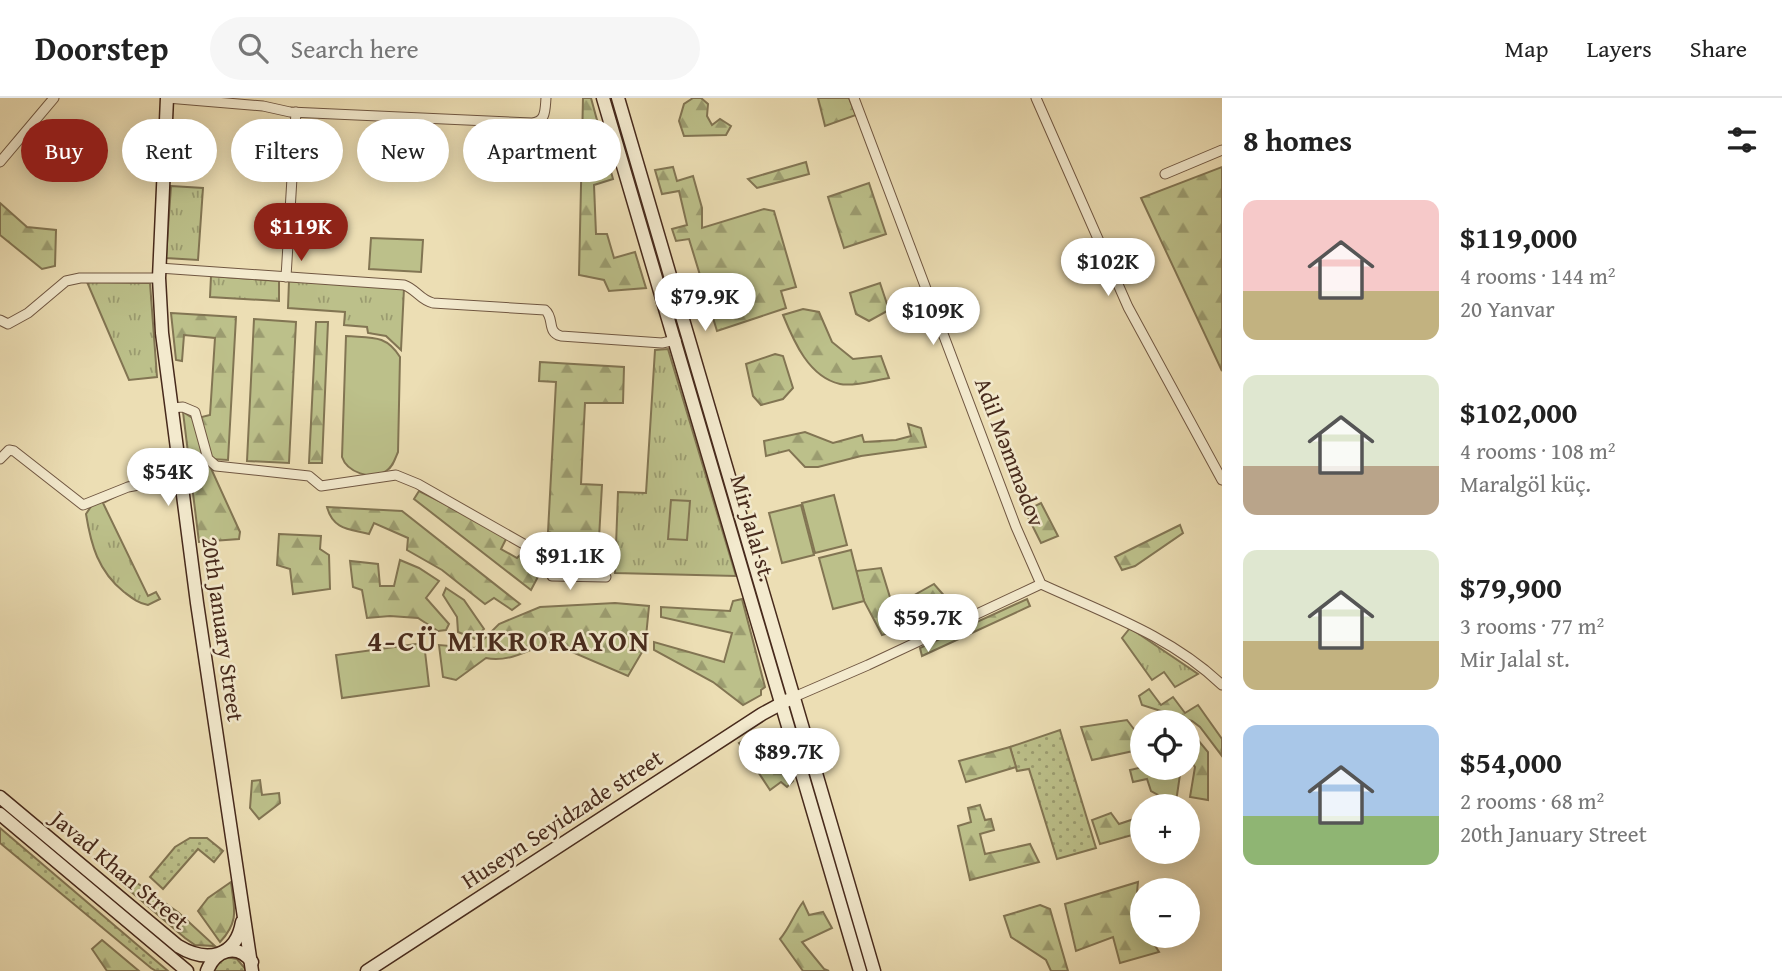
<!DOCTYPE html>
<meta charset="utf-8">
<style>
body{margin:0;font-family:"Gentium Book Plus",serif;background:#f6f6f6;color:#222;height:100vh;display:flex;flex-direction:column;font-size:26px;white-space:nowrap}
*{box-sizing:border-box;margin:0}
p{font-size:23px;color:#767676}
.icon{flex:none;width:38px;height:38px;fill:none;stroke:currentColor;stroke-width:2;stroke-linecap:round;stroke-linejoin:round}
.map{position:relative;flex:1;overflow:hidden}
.panel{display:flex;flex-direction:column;background:#fff;width:560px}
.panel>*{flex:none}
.hud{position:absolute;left:21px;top:21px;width:665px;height:63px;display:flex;gap:14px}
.tools{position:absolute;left:1130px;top:612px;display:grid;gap:14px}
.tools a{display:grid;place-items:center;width:70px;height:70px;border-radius:50%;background:#fff;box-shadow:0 4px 18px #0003;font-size:35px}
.price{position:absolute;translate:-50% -60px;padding:0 16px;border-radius:24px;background:#fff;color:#222;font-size:23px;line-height:46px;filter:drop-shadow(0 2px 4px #0008)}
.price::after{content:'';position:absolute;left:50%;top:42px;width:21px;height:16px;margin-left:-10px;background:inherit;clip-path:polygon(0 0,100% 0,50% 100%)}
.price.selected{background:#8f2418;color:#fff}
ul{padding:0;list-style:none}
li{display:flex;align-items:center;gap:21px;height:175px;padding:0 21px}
li span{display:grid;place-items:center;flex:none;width:196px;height:140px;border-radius:14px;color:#555}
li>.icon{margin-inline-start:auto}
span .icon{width:84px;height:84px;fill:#fffc;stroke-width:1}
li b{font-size:30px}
h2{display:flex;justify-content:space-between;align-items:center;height:84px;padding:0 21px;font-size:30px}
.tag{padding:0 24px;border-radius:32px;background:#fff;box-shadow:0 4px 18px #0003;font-size:24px;line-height:63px}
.tag.selected{background:#8f2418;color:#fff}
header{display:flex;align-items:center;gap:42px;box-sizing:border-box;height:98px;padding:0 35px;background:#fff;border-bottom:2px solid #e0e0e0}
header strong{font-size:33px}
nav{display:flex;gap:38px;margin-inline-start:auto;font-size:24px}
.search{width:490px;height:63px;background:#f6f6f6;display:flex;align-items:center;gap:18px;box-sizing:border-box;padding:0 24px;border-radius:38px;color:#767676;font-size:26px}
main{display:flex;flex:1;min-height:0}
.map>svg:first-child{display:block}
.grass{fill:url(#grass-dots);stroke:#827553;stroke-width:2}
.forest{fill:url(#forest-firs);stroke:#827553;stroke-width:2}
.park{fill:url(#park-tufts);stroke:#827553;stroke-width:2}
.pitch{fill:#bcc08a;stroke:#827553;stroke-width:2}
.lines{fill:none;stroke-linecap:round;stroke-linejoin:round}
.street-casing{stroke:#705742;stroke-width:11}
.secondary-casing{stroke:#472a1c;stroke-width:15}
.street{stroke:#f3eace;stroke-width:9}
.secondary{stroke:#f3eace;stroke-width:12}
.labels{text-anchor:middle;stroke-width:5;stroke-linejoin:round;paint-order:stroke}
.street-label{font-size:23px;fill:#472a1c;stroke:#f3eace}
.district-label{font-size:30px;font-weight:bold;letter-spacing:2px;fill:#472a1c;stroke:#f3eace}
</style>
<header>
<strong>Doorstep</strong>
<div class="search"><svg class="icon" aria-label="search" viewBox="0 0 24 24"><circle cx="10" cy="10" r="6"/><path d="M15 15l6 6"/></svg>Search here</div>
<nav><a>Map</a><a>Layers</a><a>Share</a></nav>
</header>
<main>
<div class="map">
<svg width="1222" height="873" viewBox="0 0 1222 873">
<defs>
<pattern id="grass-dots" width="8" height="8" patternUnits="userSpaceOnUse" patternTransform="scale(1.75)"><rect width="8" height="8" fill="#bcc08a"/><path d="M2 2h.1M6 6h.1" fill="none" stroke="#9b9c70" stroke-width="1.8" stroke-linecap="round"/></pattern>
<pattern id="forest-firs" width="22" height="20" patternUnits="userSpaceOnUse" patternTransform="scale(1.75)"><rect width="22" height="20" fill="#bcc08a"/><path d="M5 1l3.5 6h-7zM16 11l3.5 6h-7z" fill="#9b9c70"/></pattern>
<pattern id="park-tufts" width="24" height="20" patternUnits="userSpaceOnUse" patternTransform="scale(1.75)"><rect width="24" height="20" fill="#bcc08a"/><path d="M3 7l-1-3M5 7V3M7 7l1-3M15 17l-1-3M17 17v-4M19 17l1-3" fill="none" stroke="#9b9c70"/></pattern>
</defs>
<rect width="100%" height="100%" fill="#ecdeb4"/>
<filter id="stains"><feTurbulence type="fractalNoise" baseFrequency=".00286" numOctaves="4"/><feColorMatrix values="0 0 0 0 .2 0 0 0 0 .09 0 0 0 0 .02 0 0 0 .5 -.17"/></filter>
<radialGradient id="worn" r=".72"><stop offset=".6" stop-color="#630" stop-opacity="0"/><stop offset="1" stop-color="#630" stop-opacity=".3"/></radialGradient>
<g class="grass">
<path d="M1060,632L1096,750L1057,761L1029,671L1017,673L1010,649Z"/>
<path d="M0,730L168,873H156L151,870L0,745Z"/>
<path d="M190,740H207L223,753L214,764L198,751L163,791L150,779L175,749Z"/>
<path d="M226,859L237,861L247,873H213L216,866Z"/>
</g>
<g class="forest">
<path d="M583,0H591L613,81L594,87L596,136H607L614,160L635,154L646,190L609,193L604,182L579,177Z"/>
<path d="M693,0H701L708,6L707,18L712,27L720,21L731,28L726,37L684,38L679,23L684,6Z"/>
<path d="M818,0H849L856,17L825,28Z"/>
<path d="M806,64L809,76L757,90L748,81Z"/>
<path d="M673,69L677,83L693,78L702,110V130L764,111L774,113L796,189L781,193L786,210L717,233L689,141L676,143L672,131L687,127L679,93L662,96L655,72Z"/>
<path d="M1222,69V273L1141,100Z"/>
<path d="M869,85L886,136L844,150L828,99Z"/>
<path d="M0,105L27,129L56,132L55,168L42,171L0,137Z"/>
<path d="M880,185L889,212L869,223L856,216L850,195Z"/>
<path d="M803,211L819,214L832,244L853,261L881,258L889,280C875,282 854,289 840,286C809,279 794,244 783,217Z"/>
<path d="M171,215L236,219L228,362L211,361L209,366L240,434L239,441L199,444L183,314L194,321L210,317L215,240L184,237L182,263L176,262Z"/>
<path d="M254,221L296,224L289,365L247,363Z"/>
<path d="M316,224H328L322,365H309Z"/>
<path d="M775,256L783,258L793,290L783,301L761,307L753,298L746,266Z"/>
<path d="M540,264L624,269L623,305H585L581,386L602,387L598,458L611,459L610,474L555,470L559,437L548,434L556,284L539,283Z"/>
<path d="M908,326L921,330L926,349L861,358L818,369H805L789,352L766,358L764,343L805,334L833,345L862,337L864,344L896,342L911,338Z"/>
<path d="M419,393L473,420L506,441L501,451L517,460L525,452L541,464V473L531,492L414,401Z"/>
<path d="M1041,405L1058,438L1041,445L1025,413Z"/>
<path d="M327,409L402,413L520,506L512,512L494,500L485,506L442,472L407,452L408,440L374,425L369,436C350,431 333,432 327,409Z"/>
<path d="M1180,427L1183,435L1135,468L1122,472L1115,459Z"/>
<path d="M279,436L321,438L320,451L329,457L330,491L293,496L290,471L277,467Z"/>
<path d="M400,462L419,470L439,483L426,500L449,526L446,532L438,533L418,520L390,518L367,520L362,492L353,489L350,463L378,466L380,488H394Z"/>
<path d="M881,470L893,509L934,486L947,501L960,500L966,506L914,532L910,528L882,537L864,503L856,473Z"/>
<path d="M446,490L464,502L484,531L475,541L458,534L457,519L443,497Z"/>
<path d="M742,501L765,589L761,592V597L743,607L713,584L654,552V544L724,564L732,535L661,519V509L730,513L733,503Z"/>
<path d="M1027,501L1030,508L922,558L920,550Z"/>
<path d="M615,505L649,508L645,549L628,578L549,544C530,552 507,565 486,560L456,582L443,579L439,547L475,550L499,526L540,509Z"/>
<path d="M1149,591L1161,607L1173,599L1185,615L1198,607L1222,641V658L1200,629L1192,623L1142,607L1139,598Z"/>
<path d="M1127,622L1143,643V667L1138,652L1092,662L1081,629Z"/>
<path d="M1188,630L1208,654V702L1190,699L1195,669L1188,660Z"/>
<path d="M758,634L772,668L785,664L793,683L787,689L781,684L770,692L739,645Z"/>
<path d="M1010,649L1016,669L966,684L959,663Z"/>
<path d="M1143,669L1181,670L1176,704L1169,709H1154L1158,697L1151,693L1147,681L1133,684L1130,672Z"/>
<path d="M260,682L262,697L279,695L280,705L259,721L250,710L252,683Z"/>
<path d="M980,707L985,722L991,721L994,732L980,736L985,756L1030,746L1039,764L970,782L958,728L971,724L968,710Z"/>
<path d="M1111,715L1119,726L1143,718V734L1100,746L1092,722Z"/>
<path d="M119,772L179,815L215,848L195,847L185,840L114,779Z"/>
<path d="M231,784C234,810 240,823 220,844L198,813L208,800Z"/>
<path d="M1138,784L1135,816L1143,828V838H1149L1159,854L1120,865L1113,839L1076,853L1065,806Z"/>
<path d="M803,804L809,817L823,814L832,830L802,844L824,871L829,873H803L780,841C790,829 794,816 803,804Z"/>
<path d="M1040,807L1050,811L1068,873H1051L1046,862L1011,839L1004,818Z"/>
<path d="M102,842L139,873H107L92,851Z"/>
</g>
<g class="park">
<path d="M171,88L203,90L198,162L166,160Z"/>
<path d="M211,178L279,183V203L210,199Z"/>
<path d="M289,183L404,190L401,252L386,238L368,235L367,229L344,227L345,214L288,210Z"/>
<path d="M87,184L150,185L157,279L129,282Z"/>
<path d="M668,251L736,478L615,475L618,394L646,395L655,252Z"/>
<path d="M116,398L103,405L148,498L156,494L160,501L148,507C138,505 132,500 124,494C98,473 91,447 86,416L92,407Z"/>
<path d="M1130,530L1198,576L1175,589L1164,574L1152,582L1122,540Z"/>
</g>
<g class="pitch">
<path d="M371,140L423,142L421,174L369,171Z"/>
<path d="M346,238C371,240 386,236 400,259L398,354C395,361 393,369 386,373C371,383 347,374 342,359Z"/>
<path d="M834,397L847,447L815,455L802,405Z"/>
<path d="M671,402L690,403L687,442L668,441Z"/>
<path d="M801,407L814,457L782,465L769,415Z"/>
<path d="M851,452L864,503L833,511L819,460Z"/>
<path d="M424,545L429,588L342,600L336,557Z"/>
</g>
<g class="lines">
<defs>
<g id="street">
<path d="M167,0L263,8L290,14L532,25C546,24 545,12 546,0"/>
<path d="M854,0L1016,429L1041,486C1104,515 1171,538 1222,587"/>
<path d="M1036,0L1128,209L1222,382"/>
<path d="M0,64L54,0"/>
<path d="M1165,76L1222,52"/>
<path d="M159,170L404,187C416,191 420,202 433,205L545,212C555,220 546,234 561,238L662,245L676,242"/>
<path d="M286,179L296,14"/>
<path d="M0,222L8,226L28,215L66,183L80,180H159"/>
<path d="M171,310L183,309L195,314L208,361L216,368L309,378L321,388L396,377L418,386L543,457L552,478L606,479"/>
<path d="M0,361L9,352L14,353L83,407L128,389L180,379"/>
<path d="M794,599L868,567L1041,486"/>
</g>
<g id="secondary">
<path d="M167,0L159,180L162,235L197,505L252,873"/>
<path d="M603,0L860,873"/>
<path d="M618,0L874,873"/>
<path d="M0,699L178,848C206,865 236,860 242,824"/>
<path d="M0,716L187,873"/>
<path d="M207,873C215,852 237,844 252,864"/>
<path d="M367,873L762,616L788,602"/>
</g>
</defs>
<use href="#street" class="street-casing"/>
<use href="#secondary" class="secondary-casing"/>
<use href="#street" class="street"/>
<use href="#secondary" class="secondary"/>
</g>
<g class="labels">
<g class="street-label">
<text transform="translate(1010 354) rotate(69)" y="8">Adil Məmmədov</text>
<text transform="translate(753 430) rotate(74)" y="8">Mir Jalal st.</text>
<text transform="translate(223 531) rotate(82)" y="8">20th January Street</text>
<text transform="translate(562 721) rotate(-33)" y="8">Huseyn Seyidzade street</text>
<text transform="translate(120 772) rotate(40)" y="8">Javad Khan Street</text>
</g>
<g class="district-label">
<text x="509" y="553">4-CÜ MIKRORAYON</text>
</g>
</g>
<rect width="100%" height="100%" filter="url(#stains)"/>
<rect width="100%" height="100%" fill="url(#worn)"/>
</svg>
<div class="tools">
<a><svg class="icon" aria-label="locate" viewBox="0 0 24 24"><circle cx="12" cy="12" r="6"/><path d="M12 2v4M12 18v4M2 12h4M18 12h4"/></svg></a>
<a>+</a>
<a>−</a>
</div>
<b class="price selected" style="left:301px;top:165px">$119K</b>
<b class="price" style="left:1108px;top:200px">$102K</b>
<b class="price" style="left:705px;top:235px">$79.9K</b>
<b class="price" style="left:933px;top:249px">$109K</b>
<b class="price" style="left:168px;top:410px">$54K</b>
<b class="price" style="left:570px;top:494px">$91.1K</b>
<b class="price" style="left:928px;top:556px">$59.7K</b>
<b class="price" style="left:789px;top:690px">$89.7K</b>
<div class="hud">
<a class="tag selected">Buy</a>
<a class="tag">Rent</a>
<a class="tag">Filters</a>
<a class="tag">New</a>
<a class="tag">Apartment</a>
</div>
</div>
<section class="panel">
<h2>8 homes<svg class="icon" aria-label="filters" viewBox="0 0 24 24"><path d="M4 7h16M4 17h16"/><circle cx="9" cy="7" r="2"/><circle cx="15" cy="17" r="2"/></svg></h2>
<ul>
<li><span style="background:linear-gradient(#f6c9c9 65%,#c2b280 0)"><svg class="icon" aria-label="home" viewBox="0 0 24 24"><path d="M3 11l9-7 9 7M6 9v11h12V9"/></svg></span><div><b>$119,000</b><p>4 rooms · 144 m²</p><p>20 Yanvar</p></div></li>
<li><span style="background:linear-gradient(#dfe7d0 65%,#b9a48a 0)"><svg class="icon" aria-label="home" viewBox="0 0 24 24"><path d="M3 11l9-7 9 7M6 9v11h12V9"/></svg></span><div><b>$102,000</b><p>4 rooms · 108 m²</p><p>Maralgöl küç.</p></div></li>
<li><span style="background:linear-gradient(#dfe7d0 65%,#c2b280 0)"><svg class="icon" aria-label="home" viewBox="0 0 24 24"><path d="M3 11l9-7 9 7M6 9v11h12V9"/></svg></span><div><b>$79,900</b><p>3 rooms · 77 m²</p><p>Mir Jalal st.</p></div></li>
<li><span style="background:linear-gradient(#a9c7e8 65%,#8fb573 0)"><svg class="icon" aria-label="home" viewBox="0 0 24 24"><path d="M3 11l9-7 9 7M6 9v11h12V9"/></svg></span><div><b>$54,000</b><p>2 rooms · 68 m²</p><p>20th January Street</p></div></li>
</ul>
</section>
</main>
